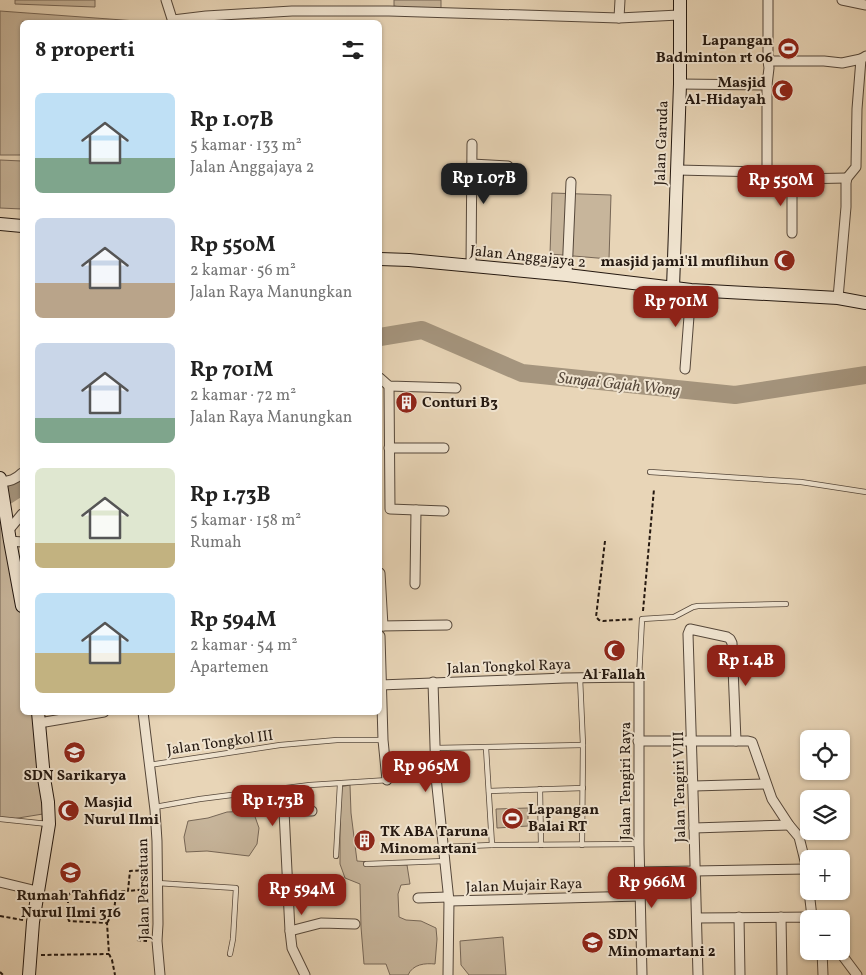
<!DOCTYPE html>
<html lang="id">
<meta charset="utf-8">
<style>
body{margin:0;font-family:Vollkorn,serif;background:#f2f2f2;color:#222;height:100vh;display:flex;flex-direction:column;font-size:19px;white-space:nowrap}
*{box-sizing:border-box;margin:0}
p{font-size:16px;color:#767676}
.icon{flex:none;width:28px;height:28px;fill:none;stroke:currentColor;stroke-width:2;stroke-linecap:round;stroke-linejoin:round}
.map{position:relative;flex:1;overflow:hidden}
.side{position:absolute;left:20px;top:20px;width:362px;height:695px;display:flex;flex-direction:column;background:#fff;border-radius:8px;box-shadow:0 1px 4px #0004}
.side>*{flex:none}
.tools{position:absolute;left:800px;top:730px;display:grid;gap:10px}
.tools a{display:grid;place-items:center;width:50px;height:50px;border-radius:8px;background:#fff;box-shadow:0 1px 4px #0004;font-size:25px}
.price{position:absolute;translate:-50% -42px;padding:0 11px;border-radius:10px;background:#8f2418;color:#fff;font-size:16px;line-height:32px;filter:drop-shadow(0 1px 2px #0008)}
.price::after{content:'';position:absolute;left:50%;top:30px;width:15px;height:11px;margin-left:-8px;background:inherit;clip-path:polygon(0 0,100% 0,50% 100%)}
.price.selected{background:#222;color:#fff}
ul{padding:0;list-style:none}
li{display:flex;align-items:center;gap:15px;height:125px;padding:0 15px}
li span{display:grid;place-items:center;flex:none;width:140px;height:100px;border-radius:8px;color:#555}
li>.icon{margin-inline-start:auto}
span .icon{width:60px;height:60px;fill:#fffc;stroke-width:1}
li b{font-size:21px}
h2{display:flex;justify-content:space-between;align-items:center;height:60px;padding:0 15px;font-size:21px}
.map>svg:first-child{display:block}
.green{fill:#c7b59b;stroke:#766656}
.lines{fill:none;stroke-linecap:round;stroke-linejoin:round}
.river{stroke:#a5957e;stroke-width:18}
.lane-casing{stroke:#55473a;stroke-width:6}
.street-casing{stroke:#55473a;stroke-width:11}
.secondary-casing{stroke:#241810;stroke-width:14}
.path{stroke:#241810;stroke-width:2;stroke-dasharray:4 2.5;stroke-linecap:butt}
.lane{stroke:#f0e4d0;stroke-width:4.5}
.street{stroke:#f0e4d0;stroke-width:9}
.secondary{stroke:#f0e4d0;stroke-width:12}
.labels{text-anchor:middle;stroke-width:4;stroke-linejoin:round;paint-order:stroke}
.poi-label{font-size:15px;font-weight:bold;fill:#241810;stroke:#f0e4d0;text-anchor:start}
.street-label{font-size:15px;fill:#241810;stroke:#f0e4d0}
.water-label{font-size:16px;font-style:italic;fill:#584a3c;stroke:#f0e4d0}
</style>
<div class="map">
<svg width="866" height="975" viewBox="0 0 866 975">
<rect width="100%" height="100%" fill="#e8d5b7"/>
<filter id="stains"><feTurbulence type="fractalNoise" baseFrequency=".004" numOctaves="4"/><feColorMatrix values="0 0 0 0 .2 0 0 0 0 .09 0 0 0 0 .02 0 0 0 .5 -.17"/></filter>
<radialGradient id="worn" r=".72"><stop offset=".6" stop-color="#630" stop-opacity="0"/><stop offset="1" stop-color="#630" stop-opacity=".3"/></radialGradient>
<g class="green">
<path d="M15,0H95V7L15,4Z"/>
<path d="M394,0H441V14L394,6Z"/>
<path d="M0,11L150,22H22V155H0Z"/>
<path d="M0,160L22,161V209L0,208Z"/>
<path d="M552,193L611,195L609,259L550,254Z"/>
<path d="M0,513L22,613V712L33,713L49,813L6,820L0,819Z"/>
<path d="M350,785L351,813L357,861L407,865L410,884L401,885L398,894L399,917L406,920L421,921L436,928L437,939L435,964C425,963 413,964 408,975H390L386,964H364L361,927L360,884L345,878L340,864V787Z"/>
<path d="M528,808V826L497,828L496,809Z"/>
<path d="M253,811L259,828L257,844L249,856L207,851L186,852L184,837L188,821L208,818L227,812Z"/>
<path d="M503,937L506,975H469L461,965L460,941Z"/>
</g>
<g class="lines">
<g class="river">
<path d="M380,337L422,330L522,373L735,395L866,375"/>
<path d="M0,500L22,486"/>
</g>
<defs>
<g id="lane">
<path d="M650,472L801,482L866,492"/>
<path d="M639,677L642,619L674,617L693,607L698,606L786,604"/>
<path d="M580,678L583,745L582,845"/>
<path d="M435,748L583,745"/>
<path d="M486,748L492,845"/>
<path d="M149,765L280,745L337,740H383"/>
<path d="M540,789L541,845"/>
<path d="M489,791L583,788"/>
<path d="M155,807L200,799L310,785L436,777"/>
<path d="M0,819L48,824"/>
<path d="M444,847L492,845L639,844"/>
<path d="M336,856L340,784"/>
<path d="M366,864L445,861"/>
<path d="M157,883L236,888L233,939L230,954"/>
</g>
<g id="street">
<path d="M166,0L173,22"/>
<path d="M768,0V61"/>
<path d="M842,0L866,5"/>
<path d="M619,18L620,0"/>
<path d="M173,20L206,16L292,11H389L619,18L679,15"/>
<path d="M680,84L767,85L769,68L768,61H824L842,63L861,59"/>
<path d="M472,164L508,166"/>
<path d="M677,170L766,172L767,170V85"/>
<path d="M792,233V181L795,179L847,178"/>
<path d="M471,266L472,144"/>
<path d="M567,275L571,182"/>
<path d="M838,298L846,207V183L847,178L856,167L857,109L861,59L866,56"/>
<path d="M685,369L691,290"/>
<path d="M380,378L389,386L456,388"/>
<path d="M389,386L390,509L444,511"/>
<path d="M389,448H444"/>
<path d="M0,482C10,481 15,480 22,473"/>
<path d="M8,531L22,514"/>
<path d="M10,541L22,542"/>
<path d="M380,573L383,626"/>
<path d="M415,584L416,510"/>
<path d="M380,626L447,625"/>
<path d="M380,636L383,740L387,780"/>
<path d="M433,682L436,777L449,901L448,975"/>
<path d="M380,685L565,678L639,677V844L642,975"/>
<path d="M143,712L155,810L157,841L158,924L157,941L160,975"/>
<path d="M39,723L104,712"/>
<path d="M638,741H748L752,742L772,799L789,825L799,837L807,869L809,887"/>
<path d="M694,786L766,784"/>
<path d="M694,828L789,825"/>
<path d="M639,872L807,869"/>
<path d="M0,882L37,891"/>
<path d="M809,891L812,917"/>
<path d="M418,898L448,897"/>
<path d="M449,901L640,896"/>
<path d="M739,917L740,975"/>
<path d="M781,917L782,975"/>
<path d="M697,918L812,917L819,919"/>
<path d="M290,931L321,923L355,924"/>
<path d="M822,951L823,975"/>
<path d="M839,951L857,975"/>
<path d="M305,975L292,948L290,931L284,811H312"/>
<path d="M698,975C695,861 692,748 688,634L690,629L727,637L730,639L732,643L736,741"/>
</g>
<g id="secondary">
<path d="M0,224L22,226"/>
<path d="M380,259L409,260L567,275L691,290L838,298L866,303"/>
<path d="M673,288L680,84V0"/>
<path d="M0,478L10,541L22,606"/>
<path d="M29,975L33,922L49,824L48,802L44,778L38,712"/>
</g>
</defs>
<use href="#lane" class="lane-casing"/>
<use href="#street" class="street-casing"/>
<use href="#secondary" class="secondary-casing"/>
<g class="path">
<path d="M605,541L596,617L599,620L603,621L635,619"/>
<path d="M643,611L654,489"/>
<path d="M148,889L128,891L130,871L149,870"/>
<path d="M115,892H71L68,896V918L69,921L107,923L109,954L112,960L115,975"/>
<path d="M0,916L23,920"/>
<path d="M107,923C114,911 116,906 115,892L128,891"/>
<path d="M137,940L147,941"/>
<path d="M41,955L109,954"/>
<path d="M0,972L3,975"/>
</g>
<use href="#lane" class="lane"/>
<use href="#street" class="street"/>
<use href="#secondary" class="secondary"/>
</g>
<defs>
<symbol id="stadium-disc" viewBox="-11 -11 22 22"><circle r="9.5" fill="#8f2418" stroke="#f0e4d0"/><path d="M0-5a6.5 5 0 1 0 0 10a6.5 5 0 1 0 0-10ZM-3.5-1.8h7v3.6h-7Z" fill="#fff"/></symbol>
<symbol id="mosque-disc" viewBox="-11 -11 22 22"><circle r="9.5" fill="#8f2418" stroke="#f0e4d0"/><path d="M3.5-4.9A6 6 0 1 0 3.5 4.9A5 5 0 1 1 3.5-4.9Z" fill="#fff"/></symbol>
<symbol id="building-disc" viewBox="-11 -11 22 22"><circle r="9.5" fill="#8f2418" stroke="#f0e4d0"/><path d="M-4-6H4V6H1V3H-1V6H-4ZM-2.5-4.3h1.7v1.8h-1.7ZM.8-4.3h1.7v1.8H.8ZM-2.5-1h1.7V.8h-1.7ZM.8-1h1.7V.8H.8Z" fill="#fff"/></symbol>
<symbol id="school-disc" viewBox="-11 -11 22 22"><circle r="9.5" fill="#8f2418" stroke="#f0e4d0"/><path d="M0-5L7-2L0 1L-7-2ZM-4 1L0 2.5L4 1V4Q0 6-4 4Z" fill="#fff"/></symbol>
</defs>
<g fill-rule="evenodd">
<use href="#stadium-disc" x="776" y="36" width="25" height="25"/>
<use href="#mosque-disc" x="770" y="78" width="25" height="25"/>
<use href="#mosque-disc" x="772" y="248" width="25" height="25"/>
<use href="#building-disc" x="394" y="390" width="25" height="25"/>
<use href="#mosque-disc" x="602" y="638" width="25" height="25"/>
<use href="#school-disc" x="62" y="740" width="25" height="25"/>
<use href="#mosque-disc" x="56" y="798" width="25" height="25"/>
<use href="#stadium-disc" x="500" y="806" width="25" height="25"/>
<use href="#building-disc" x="352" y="828" width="25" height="25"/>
<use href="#school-disc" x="58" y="860" width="25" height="25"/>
<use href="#school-disc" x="580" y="930" width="25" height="25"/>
</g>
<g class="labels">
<g class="poi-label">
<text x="773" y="45" text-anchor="end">Lapangan<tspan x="773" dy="17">Badminton rt 06</tspan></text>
<text x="766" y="87" text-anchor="end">Masjid<tspan x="766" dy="17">Al-Hidayah</tspan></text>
<text x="769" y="266" text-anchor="end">masjid jami'il muflihun</text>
<text x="422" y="407">Conturi B3</text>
<text x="614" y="679" text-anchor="middle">Al Fallah</text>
<text x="75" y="780" text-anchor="middle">SDN Sarikarya</text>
<text x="84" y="807">Masjid<tspan x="84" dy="17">Nurul Ilmi</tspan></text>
<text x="528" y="814">Lapangan<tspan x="528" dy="17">Balai RT</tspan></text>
<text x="380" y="836">TK ABA Taruna<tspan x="380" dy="17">Minomartani</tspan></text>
<text x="71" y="900" text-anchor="middle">Rumah Tahfidz<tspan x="71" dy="17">Nurul Ilmi 316</tspan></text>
<text x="608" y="939">SDN<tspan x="608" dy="17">Minomartani 2</tspan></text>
</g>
<g class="street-label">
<text transform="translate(661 143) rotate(-88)" y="5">Jalan Garuda</text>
<text transform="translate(528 256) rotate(6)" y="5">Jalan Anggajaya 2</text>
<text transform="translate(509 666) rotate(-2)" y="5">Jalan Tongkol Raya</text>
<text transform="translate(220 742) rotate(-8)" y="5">Jalan Tongkol III</text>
<text transform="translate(625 781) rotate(-90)" y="5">Jalan Tengiri Raya</text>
<text transform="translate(679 787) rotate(-91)" y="5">Jalan Tengiri VIII</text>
<text transform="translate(524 885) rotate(-2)" y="5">Jalan Mujair Raya</text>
<text transform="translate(143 889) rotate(-91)" y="5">Jalan Persatuan</text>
</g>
<g class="water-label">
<text transform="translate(619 383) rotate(6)" y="6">Sungai Gajah Wong</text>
</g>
</g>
<rect width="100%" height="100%" filter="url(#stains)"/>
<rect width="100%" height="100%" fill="url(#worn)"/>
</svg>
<div class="tools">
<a><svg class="icon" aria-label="locate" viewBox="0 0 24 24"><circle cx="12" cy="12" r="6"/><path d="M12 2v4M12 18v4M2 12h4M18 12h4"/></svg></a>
<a><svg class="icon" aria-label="layers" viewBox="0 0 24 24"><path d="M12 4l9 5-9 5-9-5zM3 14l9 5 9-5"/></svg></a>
<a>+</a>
<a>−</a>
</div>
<b class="price selected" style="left:484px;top:205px">Rp 1.07B</b>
<b class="price" style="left:781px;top:207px">Rp 550M</b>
<b class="price" style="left:676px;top:328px">Rp 701M</b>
<b class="price" style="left:746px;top:687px">Rp 1.4B</b>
<b class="price" style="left:426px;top:793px">Rp 965M</b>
<b class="price" style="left:273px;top:827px">Rp 1.73B</b>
<b class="price" style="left:652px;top:909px">Rp 966M</b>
<b class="price" style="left:302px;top:916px">Rp 594M</b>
<section class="side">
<h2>8 properti<svg class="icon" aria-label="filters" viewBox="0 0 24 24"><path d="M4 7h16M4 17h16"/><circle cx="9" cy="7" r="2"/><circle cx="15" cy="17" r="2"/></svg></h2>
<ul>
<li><span style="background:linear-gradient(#bfe0f5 65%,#7fa58c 0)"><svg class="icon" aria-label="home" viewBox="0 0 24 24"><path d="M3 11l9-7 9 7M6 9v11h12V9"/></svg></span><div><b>Rp 1.07B</b><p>5 kamar · 133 m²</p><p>Jalan Anggajaya 2</p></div></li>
<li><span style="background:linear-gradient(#c9d6e8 65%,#b9a48a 0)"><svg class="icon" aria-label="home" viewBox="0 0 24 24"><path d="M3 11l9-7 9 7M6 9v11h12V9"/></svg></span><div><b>Rp 550M</b><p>2 kamar · 56 m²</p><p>Jalan Raya Manungkan</p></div></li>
<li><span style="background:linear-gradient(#c9d6e8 75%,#7fa58c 0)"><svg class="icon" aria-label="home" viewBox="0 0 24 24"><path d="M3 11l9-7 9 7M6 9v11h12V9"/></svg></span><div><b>Rp 701M</b><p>2 kamar · 72 m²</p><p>Jalan Raya Manungkan</p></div></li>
<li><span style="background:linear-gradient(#dfe7d0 75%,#c2b280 0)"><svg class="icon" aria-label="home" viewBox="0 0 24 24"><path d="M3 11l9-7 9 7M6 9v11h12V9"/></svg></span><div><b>Rp 1.73B</b><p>5 kamar · 158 m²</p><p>Rumah</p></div></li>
<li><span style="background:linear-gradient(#bfe0f5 60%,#c2b280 0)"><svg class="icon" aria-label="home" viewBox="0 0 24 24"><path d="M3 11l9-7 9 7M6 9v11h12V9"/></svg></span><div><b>Rp 594M</b><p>2 kamar · 54 m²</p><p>Apartemen</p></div></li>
</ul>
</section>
</div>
